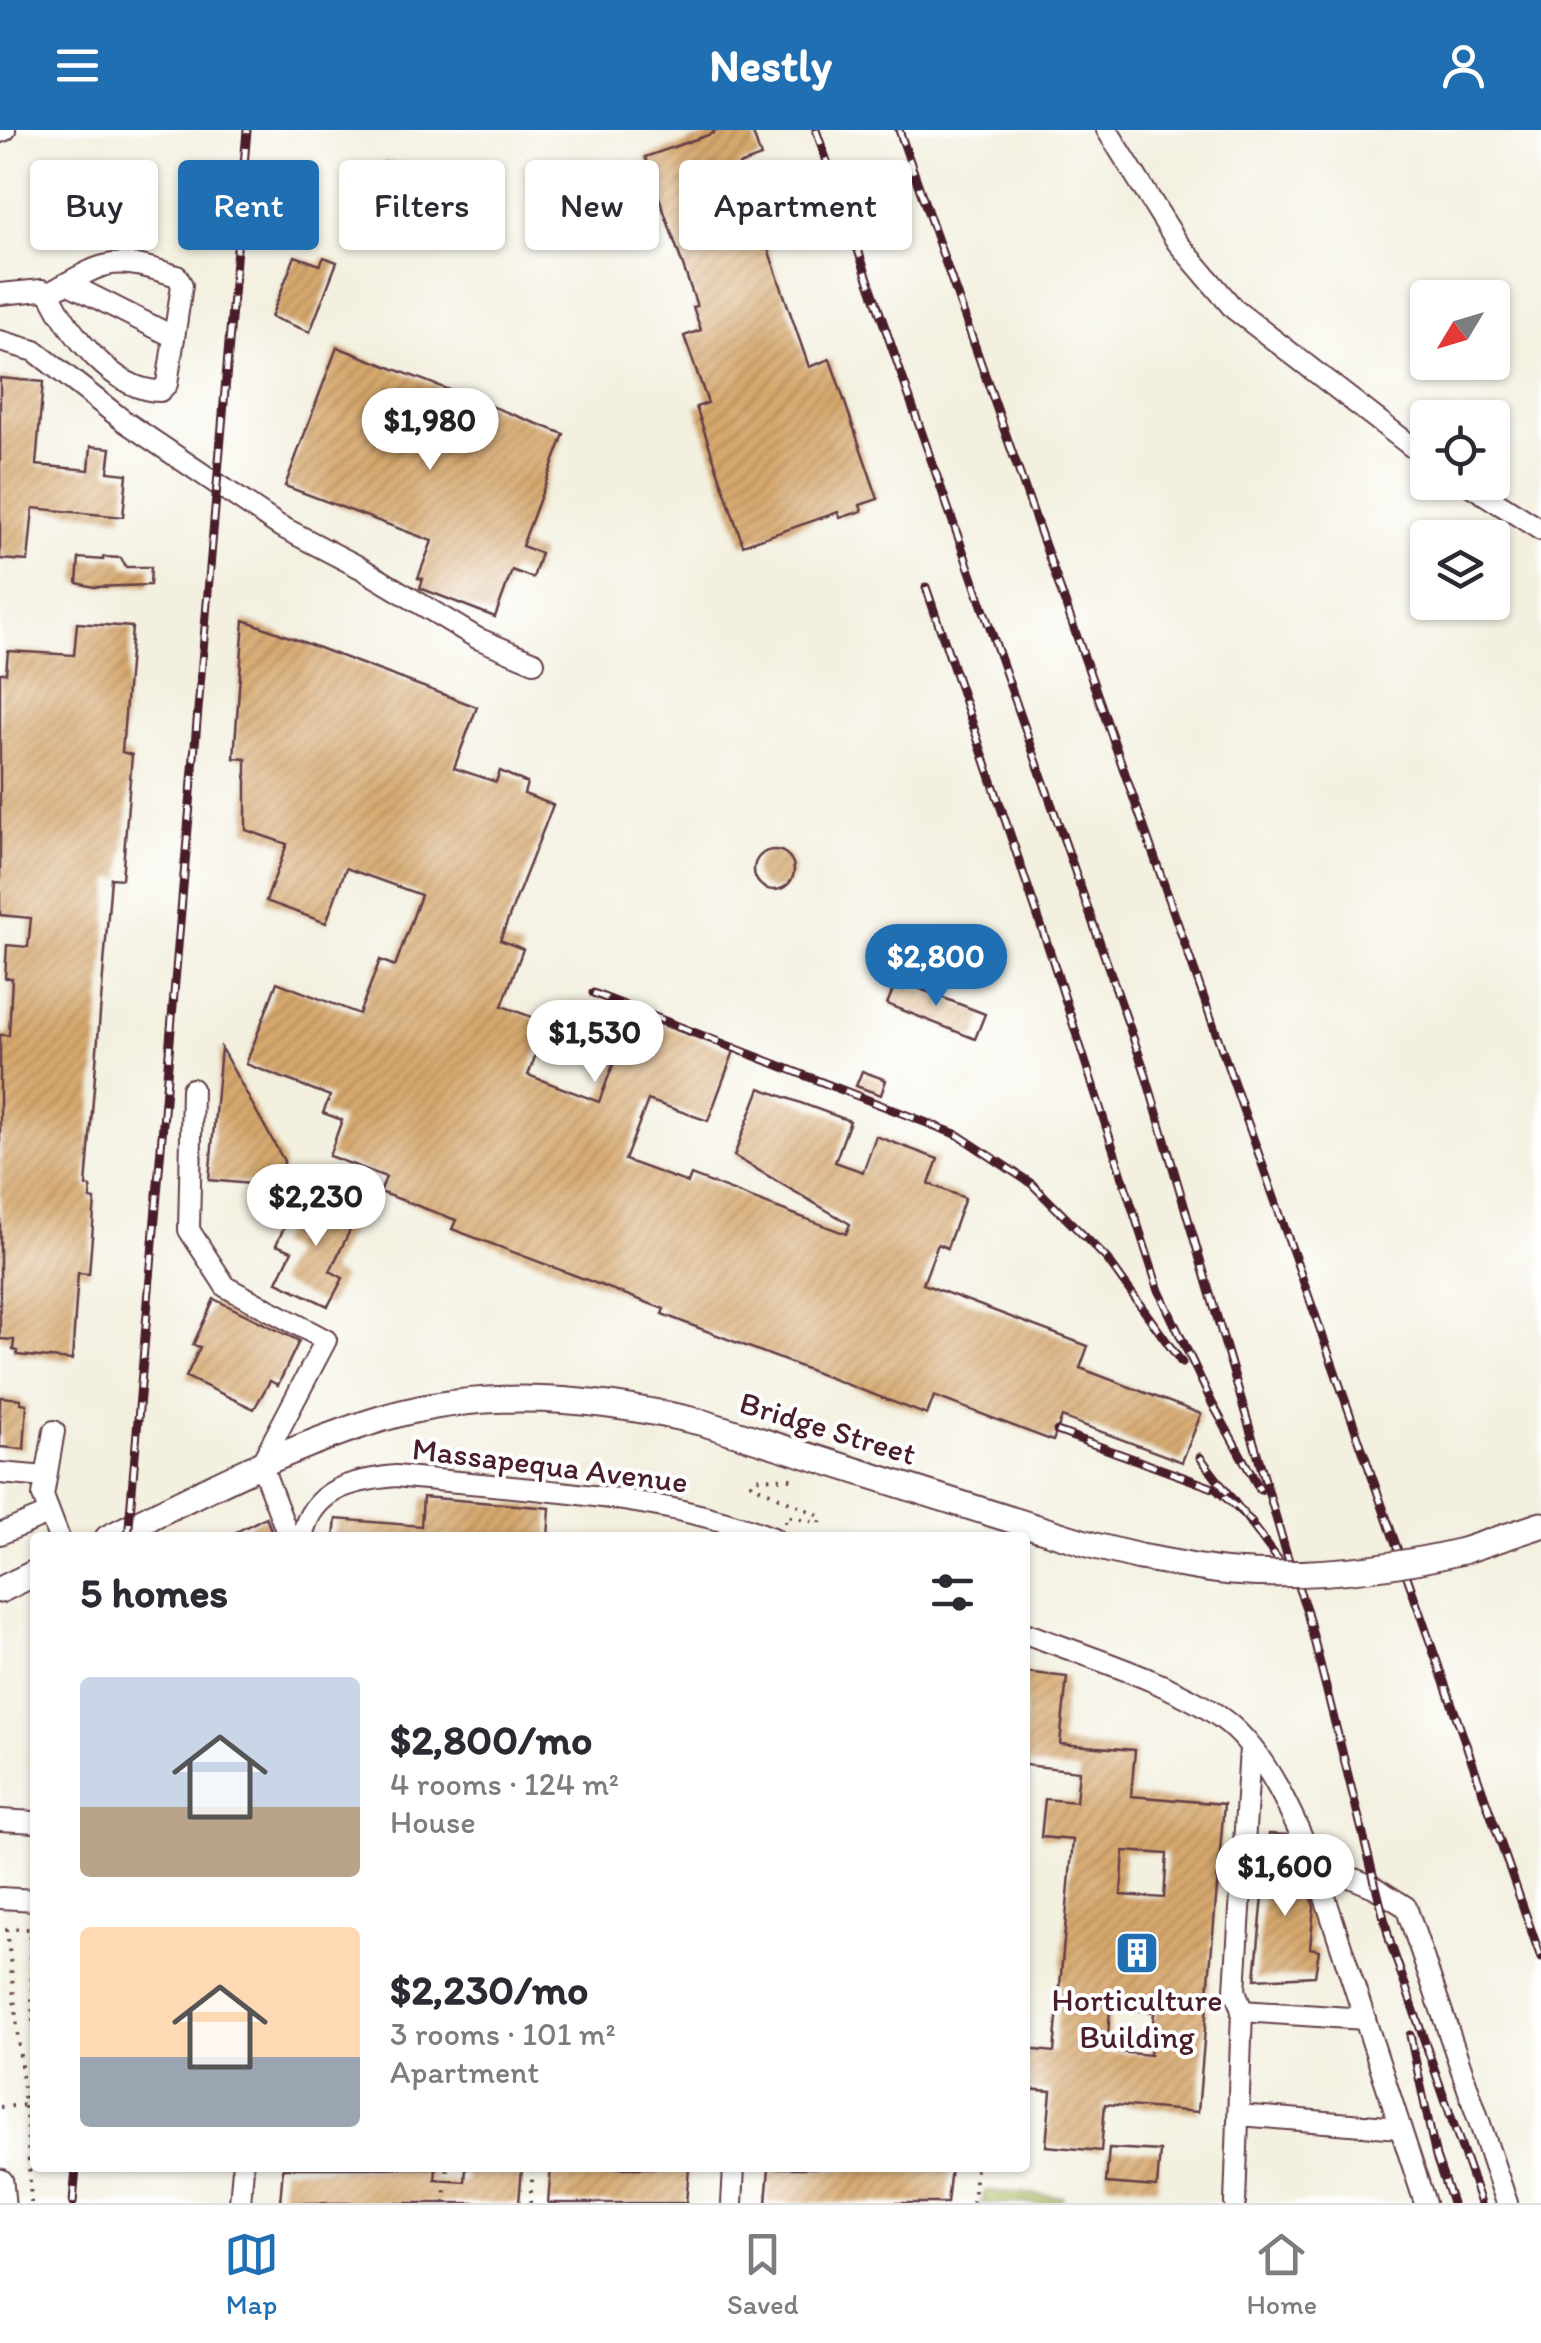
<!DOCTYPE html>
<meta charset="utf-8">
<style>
body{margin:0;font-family:Itim,sans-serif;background:#f2f2f3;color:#2b2b33;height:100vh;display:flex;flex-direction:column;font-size:38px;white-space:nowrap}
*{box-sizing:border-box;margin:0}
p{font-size:32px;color:#7c7c81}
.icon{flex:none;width:55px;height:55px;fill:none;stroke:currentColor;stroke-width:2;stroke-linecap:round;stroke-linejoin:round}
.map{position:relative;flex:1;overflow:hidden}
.details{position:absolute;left:30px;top:1402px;width:1000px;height:640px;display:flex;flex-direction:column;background:#fff;border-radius:10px;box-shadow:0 2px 8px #0004}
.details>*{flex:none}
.hud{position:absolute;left:30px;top:30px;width:1000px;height:90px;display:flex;gap:20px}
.needle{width:65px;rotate:232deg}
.fabs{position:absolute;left:1410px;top:150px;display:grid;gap:20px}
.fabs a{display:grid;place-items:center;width:100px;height:100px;border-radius:10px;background:#fff;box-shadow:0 2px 8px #0004;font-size:50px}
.price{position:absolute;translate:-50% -85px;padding:0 22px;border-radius:35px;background:#fff;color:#222;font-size:32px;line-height:65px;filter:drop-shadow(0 2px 5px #0008)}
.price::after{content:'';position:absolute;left:50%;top:60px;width:30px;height:22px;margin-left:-15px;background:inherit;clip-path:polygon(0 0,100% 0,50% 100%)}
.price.active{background:#1f6fb2;color:#fff}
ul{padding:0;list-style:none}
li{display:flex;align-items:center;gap:30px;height:250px;padding:0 50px}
li span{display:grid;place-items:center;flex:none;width:280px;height:200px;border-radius:10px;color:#555}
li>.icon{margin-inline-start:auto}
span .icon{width:120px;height:120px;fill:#fffc;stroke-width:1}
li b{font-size:42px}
h2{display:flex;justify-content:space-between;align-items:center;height:120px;padding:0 50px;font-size:42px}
.pill{padding:0 35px;border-radius:10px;background:#fff;box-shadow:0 2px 8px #0004;font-size:35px;line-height:90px}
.pill.active{background:#1f6fb2;color:#fff}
header{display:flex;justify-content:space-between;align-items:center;height:130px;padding:0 50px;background:#1f6fb2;color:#fff;font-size:45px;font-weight:800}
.tabs{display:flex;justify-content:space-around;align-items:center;height:140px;border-top:2px solid #e1e1e2;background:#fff;font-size:28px;color:#7c7c81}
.tabs a{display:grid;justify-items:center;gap:5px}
.tabs .active{color:#1f6fb2}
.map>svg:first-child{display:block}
.grass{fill:url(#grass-dots);stroke:#7e734b;stroke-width:2.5}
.building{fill:url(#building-hatch);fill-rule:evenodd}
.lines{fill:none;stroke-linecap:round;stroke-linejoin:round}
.minor-casing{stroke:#633e46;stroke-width:24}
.major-casing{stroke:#633e46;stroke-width:29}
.path{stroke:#633e46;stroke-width:4;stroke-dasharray:2.5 8;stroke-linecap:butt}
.minor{stroke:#fff;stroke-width:20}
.major{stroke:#fff;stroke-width:25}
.rail-casing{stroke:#4a1f2b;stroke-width:9}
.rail{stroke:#fff;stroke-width:5;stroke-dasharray:15;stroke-linecap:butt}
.major-bridge-casing{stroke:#633e46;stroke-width:29;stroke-linecap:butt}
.path-bridge{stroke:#633e46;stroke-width:4;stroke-dasharray:2.5 8;stroke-linecap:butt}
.major-bridge{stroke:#fff;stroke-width:25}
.labels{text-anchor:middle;stroke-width:8;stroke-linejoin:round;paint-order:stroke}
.street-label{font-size:32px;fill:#4a1f2b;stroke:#fff}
.poi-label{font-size:32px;fill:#4a1f2b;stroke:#fff}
</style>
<header><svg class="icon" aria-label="menu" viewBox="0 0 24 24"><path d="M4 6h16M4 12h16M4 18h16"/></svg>Nestly<svg class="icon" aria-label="person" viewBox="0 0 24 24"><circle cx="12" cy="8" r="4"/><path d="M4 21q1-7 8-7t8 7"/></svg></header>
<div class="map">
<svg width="1541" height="2073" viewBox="0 0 1541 2073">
<defs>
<pattern id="grass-dots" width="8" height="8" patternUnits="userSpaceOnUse" patternTransform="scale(2.5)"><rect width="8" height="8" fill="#b3c76b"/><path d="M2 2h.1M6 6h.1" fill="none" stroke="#9baa5d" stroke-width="1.8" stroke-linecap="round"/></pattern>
<pattern id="building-hatch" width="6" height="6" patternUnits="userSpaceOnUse" patternTransform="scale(2.5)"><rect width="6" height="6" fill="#d7a96e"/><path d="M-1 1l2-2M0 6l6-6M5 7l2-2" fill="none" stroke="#b0895b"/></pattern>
</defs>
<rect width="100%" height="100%" fill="#fff"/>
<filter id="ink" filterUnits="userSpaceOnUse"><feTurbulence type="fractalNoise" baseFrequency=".01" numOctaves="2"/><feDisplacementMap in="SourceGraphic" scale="20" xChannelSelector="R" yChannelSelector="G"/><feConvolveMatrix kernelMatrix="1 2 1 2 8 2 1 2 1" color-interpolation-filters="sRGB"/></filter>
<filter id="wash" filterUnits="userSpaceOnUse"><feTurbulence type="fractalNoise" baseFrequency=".0048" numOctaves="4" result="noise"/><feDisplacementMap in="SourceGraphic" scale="40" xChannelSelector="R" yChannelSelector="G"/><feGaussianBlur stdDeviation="2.25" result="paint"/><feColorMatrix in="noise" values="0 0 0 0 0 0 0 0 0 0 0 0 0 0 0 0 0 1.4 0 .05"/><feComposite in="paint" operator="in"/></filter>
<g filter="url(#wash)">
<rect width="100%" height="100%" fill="#f3f0df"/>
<path class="grass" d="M986,2061L1062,2067V2073H981Z"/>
<g id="blocks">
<g class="building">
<path d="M713,0H752L761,27L739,35L809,237L830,229L878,369L860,375L862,381L840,388L838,382L743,415L696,277L708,273L684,206L701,200L693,177L697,176L645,27L714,3Z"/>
<path d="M384,32L417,35L414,64L382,61Z"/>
<path d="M295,126L320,135L324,127L337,132L310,202L271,187Z"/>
<path d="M337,217L564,304L522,416L541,423L533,448L512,440L495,487L420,458L423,449L418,448L432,411L285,356Z"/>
<path d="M0,248L43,252L36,335L89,340L91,316L111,318L108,342L127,344L123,387L33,378L28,431L0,429Z"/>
<path d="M103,427L121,428L126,437H151L150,455L94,457L77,453L79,428L103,430Z"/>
<path d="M244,490L477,577L454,638L496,652L500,641L527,653L524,664L553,675L500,810L523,819L502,876L548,893L528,945L599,972L632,884L734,921L708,991L648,970L625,1030L688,1053L691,1045L846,1104L850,1094L734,1026L760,958L850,991L835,1032L863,1042L876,1006L938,1029L929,1054L965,1068L947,1118L938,1114L923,1154L1088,1216L1080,1238L1201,1284L1182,1332L1062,1287L1053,1311L934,1266L927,1285L662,1184L664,1179L452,1099L456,1090L380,1062L386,1047L329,1026L342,990L323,983L330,966L246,934L277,852L359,884L380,830L395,836L421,765L346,738L326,793L266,771L287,714L246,700V629L234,628Z"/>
<path d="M77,493L132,497L122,622L132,625L122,749L111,748L86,1056L91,1057L90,1069L95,1070L89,1144L78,1143L72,1230L17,1225V1221L13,1220L14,1210L0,1209V905H9L12,848H5L7,815L28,817L31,788L0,785V543H6L8,521L74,525Z"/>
<circle cx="774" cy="740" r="20"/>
<path d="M897,850L985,884L975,909L887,874Z"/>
<path d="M221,918L284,1031L282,1057L209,1050Z"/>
<path d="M862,941L886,950L881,965L856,956Z"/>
<path d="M319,1064L360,1080L330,1141L343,1148L328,1176L277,1152L292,1121L276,1115L288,1089L303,1093Z"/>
<path d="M214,1169L299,1211L278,1255L270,1251L254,1279L186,1247L200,1217L193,1215Z"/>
<path d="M0,1267L21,1269V1273L27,1274L24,1319L0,1317Z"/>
<path d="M423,1367L550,1378L548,1408H334L336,1389L421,1396Z"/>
<path d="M266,1387L271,1400L256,1408H224Z"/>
<path d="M1025,1542L1067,1547L1060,1614L1135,1620L1131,1666L1224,1674L1198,1982L1105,1974L1101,2021L1046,2016L1051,1961L1025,1959V1919L1054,1922L1073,1710L1041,1707L1045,1669L1076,1672L1079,1641L1025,1635ZM1124,1721L1167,1724L1164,1768L1121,1765ZM1110,1878L1154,1882L1150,1925L1107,1921Z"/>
<path d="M1269,1704L1286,1705L1288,1738H1300L1301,1748L1316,1751L1311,1765L1314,1777L1310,1818L1319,1820L1315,1846L1255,1849Z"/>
<path d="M1109,2018L1160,2021L1157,2057L1106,2053Z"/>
<path d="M283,2038H436L435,2050L465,2052L466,2038H522L519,2073H280Z"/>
<path d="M551,2038H689L686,2073H548Z"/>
<path d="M769,2038H951L947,2073H766Z"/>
</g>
</g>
</g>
<g filter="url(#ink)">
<use href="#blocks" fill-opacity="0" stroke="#633e46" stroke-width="2.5"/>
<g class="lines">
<defs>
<g id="minor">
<path d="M1107,0L1177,112L1234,179L1428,329"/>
<path d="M0,2L5,0"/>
<path d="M67,153L174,207"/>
<path d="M0,164L42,160L49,163C108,130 112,125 177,146L182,155L167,254L160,261C113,261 68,201 49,163"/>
<path d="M0,211L35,221L124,291L278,395L359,437L477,508L534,532"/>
<path d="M1465,352L1541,400"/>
<path d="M192,959L189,1100L226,1157L326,1210L261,1334L289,1408"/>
<path d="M54,1301L43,1366L59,1408"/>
<path d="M0,1343L46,1347"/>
<path d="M0,1404L48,1384"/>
<path d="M302,1408C311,1358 354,1350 396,1346C518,1359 659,1363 773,1408"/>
<path d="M1025,1503C1083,1525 1184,1556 1229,1594C1269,1628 1293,1686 1313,1732L1374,1757L1406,1777L1507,2073"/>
<path d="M0,1690L35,1692"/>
<path d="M1325,1767L1425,2073"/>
<path d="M0,1768L35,1770"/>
<path d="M1242,1881L1365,1889"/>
<path d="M1239,1985L1400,1998"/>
<path d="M240,2073L243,2038"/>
<path d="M732,2073L734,2038"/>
<path d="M1235,2073L1242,1881L1235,1860L1250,1618"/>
</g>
<g id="major">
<path d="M108,1408C199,1363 289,1316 387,1287C490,1257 601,1268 704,1293L1095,1416L1140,1427"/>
<path d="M1463,1421L1541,1395"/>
<path d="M0,1460L35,1443"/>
<path d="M0,2052L2,2073"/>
</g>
</defs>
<use href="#minor" class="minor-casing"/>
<use href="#major" class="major-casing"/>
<g class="path">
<path d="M785,1393L786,1386L820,1393L822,1387L751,1354L754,1348L792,1349L793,1345"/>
<path d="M31,2073L27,1995L7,1799H30L35,1961"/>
<path d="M445,2073L447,2038"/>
<path d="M530,2073L533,2039"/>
<path d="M973,2073L976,2038"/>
</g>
<use href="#minor" class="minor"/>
<use href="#major" class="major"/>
<defs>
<g id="rail">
<path d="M816,0L1144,939L1287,1425L1307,1482L1390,1812L1481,2073"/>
<path d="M899,0L1541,1828"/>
<path d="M926,457L1049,819L1159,1161L1212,1273L1260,1360"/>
<path d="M593,863L958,1005L1032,1054L1107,1129L1182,1233"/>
<path d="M1057,1301L1216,1359L1252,1392"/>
<path d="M1200,1327L1284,1437"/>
<path d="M128,1408L247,0"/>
<path d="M1410,1905L1436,2027L1452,2073"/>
<path d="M73,2073L76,2038"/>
</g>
</defs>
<use href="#rail" class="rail-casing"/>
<use href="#rail" class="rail"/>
<defs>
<path id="major-bridge" d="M1140,1427C1171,1432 1202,1440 1232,1442C1310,1448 1387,1439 1463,1421"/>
</defs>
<use href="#major-bridge" class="major-bridge-casing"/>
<path class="path-bridge" d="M0,1977L28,1975L35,1967"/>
<use href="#major-bridge" class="major-bridge"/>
</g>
</g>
<defs>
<symbol id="building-square" viewBox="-11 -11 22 22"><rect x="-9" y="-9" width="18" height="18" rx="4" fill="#1f6fb2" stroke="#fff"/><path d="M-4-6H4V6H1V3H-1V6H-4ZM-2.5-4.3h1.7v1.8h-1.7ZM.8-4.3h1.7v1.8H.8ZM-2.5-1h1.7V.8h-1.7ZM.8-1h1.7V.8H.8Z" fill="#fff"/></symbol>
</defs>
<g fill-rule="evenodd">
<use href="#building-square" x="1112" y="1798" width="50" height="50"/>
</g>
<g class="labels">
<g class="street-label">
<text transform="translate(828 1298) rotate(17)" y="11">Bridge Street</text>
<text transform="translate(550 1335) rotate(7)" y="11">Massapequa Avenue</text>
</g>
<g class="poi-label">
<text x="1137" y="1881">Horticulture<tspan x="1137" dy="37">Building</tspan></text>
</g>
</g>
</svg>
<div class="fabs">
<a><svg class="needle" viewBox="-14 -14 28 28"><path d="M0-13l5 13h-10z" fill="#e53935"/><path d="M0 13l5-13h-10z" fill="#7c7c81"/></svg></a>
<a><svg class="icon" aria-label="locate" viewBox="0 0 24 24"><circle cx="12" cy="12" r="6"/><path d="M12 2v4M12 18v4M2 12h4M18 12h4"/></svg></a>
<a><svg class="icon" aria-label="layers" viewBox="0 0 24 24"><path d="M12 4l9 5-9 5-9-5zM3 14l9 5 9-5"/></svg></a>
</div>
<b class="price" style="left:430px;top:343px">$1,980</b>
<b class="price active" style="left:936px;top:879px">$2,800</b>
<b class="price" style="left:595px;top:955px">$1,530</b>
<b class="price" style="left:316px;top:1119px">$2,230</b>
<b class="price" style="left:1285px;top:1789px">$1,600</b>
<div class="hud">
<a class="pill">Buy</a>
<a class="pill active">Rent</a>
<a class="pill">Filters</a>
<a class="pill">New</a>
<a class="pill">Apartment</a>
</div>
<section class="details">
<h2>5 homes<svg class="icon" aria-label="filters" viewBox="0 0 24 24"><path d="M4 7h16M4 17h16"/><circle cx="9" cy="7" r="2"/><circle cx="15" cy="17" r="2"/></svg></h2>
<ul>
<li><span style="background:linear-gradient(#c9d6e8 65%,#b9a48a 0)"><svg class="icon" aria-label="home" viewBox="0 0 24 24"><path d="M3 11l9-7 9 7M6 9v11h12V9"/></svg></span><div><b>$2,800/mo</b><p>4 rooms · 124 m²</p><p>House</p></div></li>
<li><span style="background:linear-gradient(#ffd9b3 65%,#9aa5b1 0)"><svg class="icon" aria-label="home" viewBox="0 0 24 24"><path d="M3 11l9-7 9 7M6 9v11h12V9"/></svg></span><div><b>$2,230/mo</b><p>3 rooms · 101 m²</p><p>Apartment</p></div></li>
</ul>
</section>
</div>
<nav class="tabs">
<a class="active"><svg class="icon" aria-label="map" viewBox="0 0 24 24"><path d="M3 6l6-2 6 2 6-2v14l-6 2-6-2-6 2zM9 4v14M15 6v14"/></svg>Map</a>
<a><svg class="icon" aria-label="saved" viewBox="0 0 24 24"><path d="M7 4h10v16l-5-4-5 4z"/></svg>Saved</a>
<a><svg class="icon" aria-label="home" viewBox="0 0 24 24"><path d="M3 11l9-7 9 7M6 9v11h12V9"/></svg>Home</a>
</nav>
